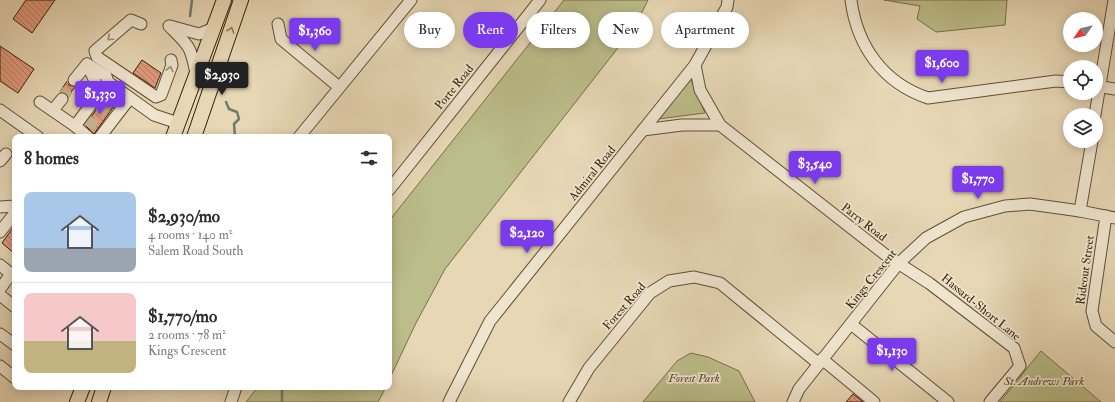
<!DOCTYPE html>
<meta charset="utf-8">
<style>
body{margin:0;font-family:"IM FELL Double Pica",serif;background:#f7f7f7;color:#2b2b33;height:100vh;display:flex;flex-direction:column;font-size:15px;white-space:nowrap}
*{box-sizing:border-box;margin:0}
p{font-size:13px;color:#7c7c81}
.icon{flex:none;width:22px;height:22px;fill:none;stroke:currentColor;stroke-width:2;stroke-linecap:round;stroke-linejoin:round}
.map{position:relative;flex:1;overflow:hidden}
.drawer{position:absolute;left:12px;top:134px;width:380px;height:256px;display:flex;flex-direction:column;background:#fff;border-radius:8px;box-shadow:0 2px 10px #0003}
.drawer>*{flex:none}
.guide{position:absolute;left:404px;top:12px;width:380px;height:36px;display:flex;gap:8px}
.needle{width:26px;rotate:236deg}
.fabs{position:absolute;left:1063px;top:12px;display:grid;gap:8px}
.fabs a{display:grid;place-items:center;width:40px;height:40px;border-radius:50%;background:#fff;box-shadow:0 2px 10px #0003;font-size:20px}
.price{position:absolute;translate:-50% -34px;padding:0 9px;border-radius:4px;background:#7c3aed;color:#fff;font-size:13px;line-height:26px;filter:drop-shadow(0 1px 2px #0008)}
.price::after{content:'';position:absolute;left:50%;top:24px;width:12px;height:9px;margin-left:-6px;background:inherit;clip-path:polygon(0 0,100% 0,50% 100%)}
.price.active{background:#222;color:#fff}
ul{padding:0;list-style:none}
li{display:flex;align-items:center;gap:12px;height:100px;padding:0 12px}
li+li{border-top:1px solid #e1e1e2}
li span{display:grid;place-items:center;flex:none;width:112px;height:80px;border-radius:8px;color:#555}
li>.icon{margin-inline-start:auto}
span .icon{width:48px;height:48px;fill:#fffc;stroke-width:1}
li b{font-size:17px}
h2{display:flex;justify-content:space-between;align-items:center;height:48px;padding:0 12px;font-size:17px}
.chip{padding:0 14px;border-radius:18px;background:#fff;box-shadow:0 2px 10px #0003;font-size:14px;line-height:36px}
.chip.active{background:#7c3aed;color:#fff}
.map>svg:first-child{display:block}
.green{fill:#bbbd8a;stroke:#786e49}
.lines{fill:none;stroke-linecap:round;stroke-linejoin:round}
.stream{stroke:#707c6d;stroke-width:2.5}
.building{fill:url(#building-back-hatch);stroke:#352008}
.minor-tunnel{stroke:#c3b292;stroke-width:11;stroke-dasharray:11 5.5;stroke-linecap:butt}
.minor-casing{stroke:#624e33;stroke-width:13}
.major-casing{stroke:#352008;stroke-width:16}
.minor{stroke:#efe5cf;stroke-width:11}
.major{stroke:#e7d7b5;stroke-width:14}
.oneway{stroke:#8e7c5e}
.oneway2{stroke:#9b8c75}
.labels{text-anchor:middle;stroke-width:3.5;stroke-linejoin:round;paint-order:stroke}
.street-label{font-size:12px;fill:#352008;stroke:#efe5cf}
.park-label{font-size:12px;font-style:italic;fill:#564728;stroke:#efe5cf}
</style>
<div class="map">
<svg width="1115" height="402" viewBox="0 0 1115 402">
<defs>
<pattern id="building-back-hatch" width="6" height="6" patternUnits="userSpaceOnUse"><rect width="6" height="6" fill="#e2997c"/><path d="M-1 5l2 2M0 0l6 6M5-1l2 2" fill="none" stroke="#b87c64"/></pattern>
</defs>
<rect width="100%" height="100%" fill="#e7d7b5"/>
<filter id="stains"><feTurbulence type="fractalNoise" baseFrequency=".005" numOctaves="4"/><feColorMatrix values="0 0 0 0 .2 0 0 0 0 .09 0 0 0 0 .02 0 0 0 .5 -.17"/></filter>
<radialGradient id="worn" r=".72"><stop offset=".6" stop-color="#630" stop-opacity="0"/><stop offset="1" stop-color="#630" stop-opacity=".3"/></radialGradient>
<g class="green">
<path d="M564,0H648L635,26L445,269L416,323L389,380V221Z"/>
<path d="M884,0H1007L1005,25L936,32L917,19L920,6Z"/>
<path d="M691,79L705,113L658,119L688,81Z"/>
<path d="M1041,351L1101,402H1000Z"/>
<path d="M691,353L708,357L739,371L755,402H643L677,361Z"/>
<path d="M258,387H386L378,402H246Z"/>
</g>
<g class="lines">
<g class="stream">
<path d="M190,16L192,0"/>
<path d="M226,102L229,109L237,112L239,119L234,124L235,137"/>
<path d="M282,402V387"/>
</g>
</g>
<g class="building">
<path d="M26,0H55L32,33L13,19Z"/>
<path d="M0,46L34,69L18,93L0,81Z"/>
<path d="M142,60L161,73L155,88L133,73Z"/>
<path d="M67,81L69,85L75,87L68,96L64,92H60Z"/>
<path d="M106,97L113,102L114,106L94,134L85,125Z"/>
<path d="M15,225V254L2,243Z"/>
<path d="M853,394L863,402H846Z"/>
</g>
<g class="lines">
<g class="minor-tunnel">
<path d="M62,99L74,80"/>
<path d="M98,105L109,113"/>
<path d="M87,120L99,128"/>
</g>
<defs>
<g id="minor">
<path d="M851,0C857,46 883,83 928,98L1056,81L1070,82"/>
<path d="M141,24L131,20L95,51L97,57L156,97L161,95L172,65L171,60"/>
<path d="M278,24L281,39L339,87"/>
<path d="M169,26C189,46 191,46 196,74"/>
<path d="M170,26L199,34L214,28"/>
<path d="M87,64L100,92"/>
<path d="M695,65L700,90L720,125L887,256L929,283L1014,348L1020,366L990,402"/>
<path d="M74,80L87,64L106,76L108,82L154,115L178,123"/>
<path d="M1096,86L1115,89"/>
<path d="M40,102L75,126"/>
<path d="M0,110L38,137"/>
<path d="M53,110L62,99"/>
<path d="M1095,115L1114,0"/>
<path d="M643,130L682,125H720"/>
<path d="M88,137L75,126L108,82"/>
<path d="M100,137L130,98"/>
<path d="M299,137L411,0"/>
<path d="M0,161L6,154"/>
<path d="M389,190L540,0"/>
<path d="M0,207L15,206"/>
<path d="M1080,211L1092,141"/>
<path d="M1106,216L1092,311L1096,326L1115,342"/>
<path d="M0,232L15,213"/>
<path d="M0,265L15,277"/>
<path d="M0,289L11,274"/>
<path d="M0,295L15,307"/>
<path d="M851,324L948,402"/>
<path d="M0,334L15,345"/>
<path d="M822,359L874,402"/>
<path d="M0,366L15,378"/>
<path d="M231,402L236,387"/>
<path d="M449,402L490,321L695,65L727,7L728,0"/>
<path d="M569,402L589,368L650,293L669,281L694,277L720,283L819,364"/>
<path d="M793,402L799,389L898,264L926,238L964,217L1005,206L1030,204L1080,211L1115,218"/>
</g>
<g id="major">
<path d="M173,137L224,0"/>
<path d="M194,137L241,0"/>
<path d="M77,402L83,387"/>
<path d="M99,402L104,387"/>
</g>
</defs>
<use href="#minor" class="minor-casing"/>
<use href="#major" class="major-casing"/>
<use href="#minor" class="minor"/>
<use href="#major" class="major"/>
</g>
<defs><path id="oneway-chevron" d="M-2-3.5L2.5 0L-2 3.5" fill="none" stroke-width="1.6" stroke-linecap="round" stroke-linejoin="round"/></defs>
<use class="oneway" href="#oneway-chevron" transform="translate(231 30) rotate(-71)"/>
<g class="oneway2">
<use href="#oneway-chevron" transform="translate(110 38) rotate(138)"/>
<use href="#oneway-chevron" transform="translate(170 69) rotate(-76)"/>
</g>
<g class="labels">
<g class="street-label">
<text transform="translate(454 87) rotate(-51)" y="4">Porte Road</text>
<text transform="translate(592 173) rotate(-51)" y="4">Admiral Road</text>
<text transform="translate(864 222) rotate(38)" y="4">Parry Road</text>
<text transform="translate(1085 270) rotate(-82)" y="4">Rideout Street</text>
<text transform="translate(871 279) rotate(-51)" y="4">Kings Crescent</text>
<text transform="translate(624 306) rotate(-49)" y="4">Forest Road</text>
<text transform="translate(981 307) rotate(39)" y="4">Hassard-Short Lane</text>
</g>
<g class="park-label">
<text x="694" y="382">Forest Park</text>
<text x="1044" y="385">St. Andrews Park</text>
</g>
</g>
<rect width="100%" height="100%" filter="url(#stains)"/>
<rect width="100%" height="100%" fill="url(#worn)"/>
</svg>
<div class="fabs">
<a><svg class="needle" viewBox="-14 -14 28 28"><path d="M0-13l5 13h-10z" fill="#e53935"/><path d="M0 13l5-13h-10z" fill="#7c7c81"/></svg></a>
<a><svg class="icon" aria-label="locate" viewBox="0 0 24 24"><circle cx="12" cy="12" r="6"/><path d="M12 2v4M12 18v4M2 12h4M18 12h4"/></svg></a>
<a><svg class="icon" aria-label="layers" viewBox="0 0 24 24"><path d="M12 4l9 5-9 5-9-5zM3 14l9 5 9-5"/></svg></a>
</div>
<b class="price" style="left:315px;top:52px">$1,360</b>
<b class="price" style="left:942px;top:84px">$1,600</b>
<b class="price active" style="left:222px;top:96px">$2,930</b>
<b class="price" style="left:100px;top:115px">$1,330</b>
<b class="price" style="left:815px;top:185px">$3,540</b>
<b class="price" style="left:978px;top:200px">$1,770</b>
<b class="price" style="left:527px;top:254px">$2,120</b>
<b class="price" style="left:892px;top:372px">$1,130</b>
<div class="guide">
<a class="chip">Buy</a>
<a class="chip active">Rent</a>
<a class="chip">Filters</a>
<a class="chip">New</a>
<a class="chip">Apartment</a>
</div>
<section class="drawer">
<h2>8 homes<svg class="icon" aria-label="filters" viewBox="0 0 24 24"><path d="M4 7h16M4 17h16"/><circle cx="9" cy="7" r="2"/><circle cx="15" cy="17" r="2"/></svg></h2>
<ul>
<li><span style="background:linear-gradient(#a9c7e8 70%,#9aa5b1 0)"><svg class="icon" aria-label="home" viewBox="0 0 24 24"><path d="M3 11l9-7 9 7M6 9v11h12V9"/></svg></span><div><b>$2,930/mo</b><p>4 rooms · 140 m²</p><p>Salem Road South</p></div></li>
<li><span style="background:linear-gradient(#f6c9c9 60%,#c2b280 0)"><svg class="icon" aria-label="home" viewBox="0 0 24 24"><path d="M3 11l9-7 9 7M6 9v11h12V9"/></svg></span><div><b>$1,770/mo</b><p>2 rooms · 78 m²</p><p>Kings Crescent</p></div></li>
</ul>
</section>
</div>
